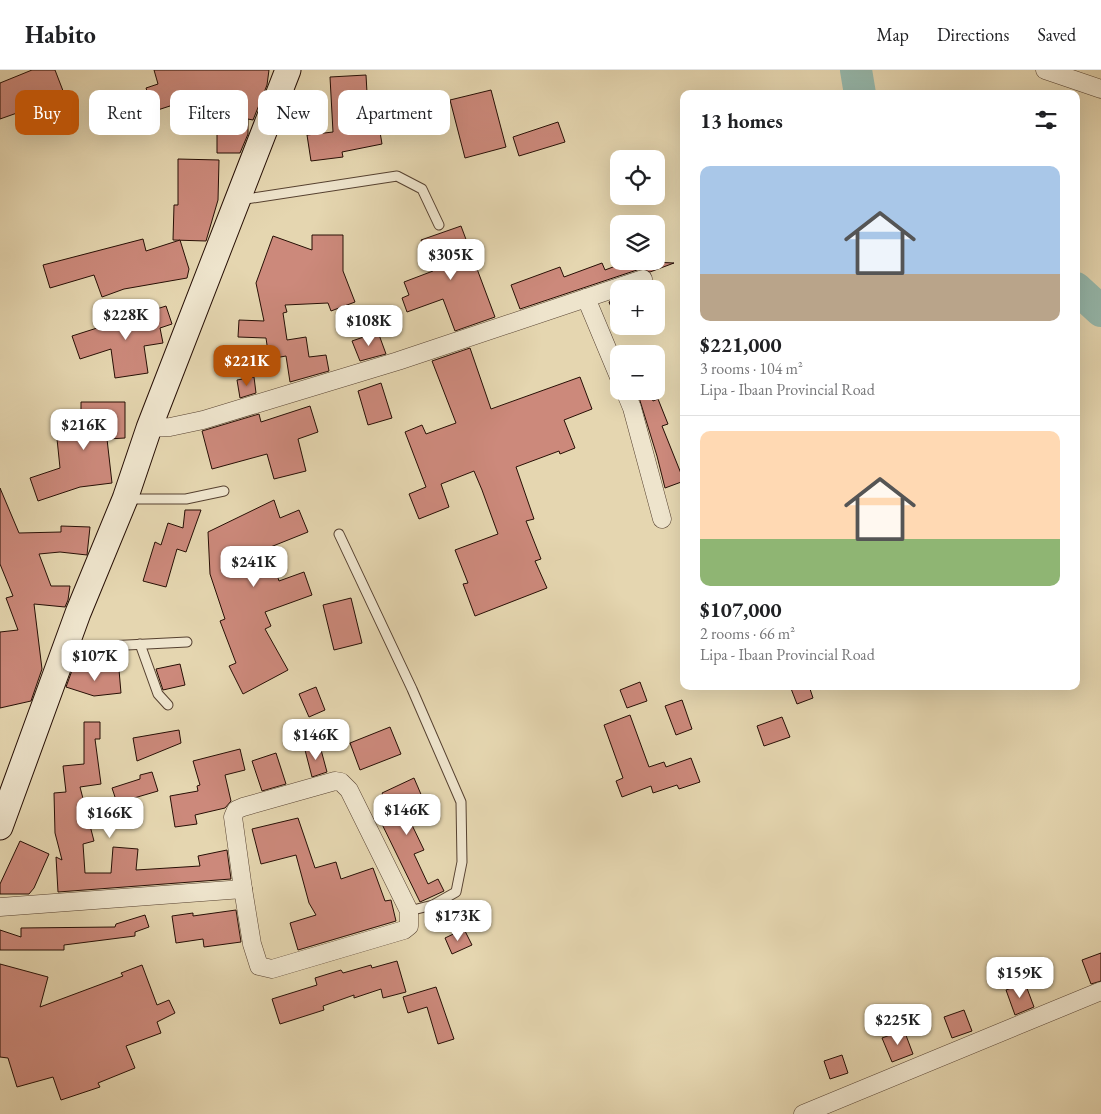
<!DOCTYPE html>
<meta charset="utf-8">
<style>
body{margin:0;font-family:"EB Garamond",serif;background:#f6f6f6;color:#202124;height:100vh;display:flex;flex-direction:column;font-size:19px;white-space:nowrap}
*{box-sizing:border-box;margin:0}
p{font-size:16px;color:#757577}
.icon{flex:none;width:28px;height:28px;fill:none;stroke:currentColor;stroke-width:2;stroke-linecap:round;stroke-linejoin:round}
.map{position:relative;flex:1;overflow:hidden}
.sheet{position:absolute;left:680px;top:20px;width:400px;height:600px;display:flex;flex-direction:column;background:#fff;border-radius:10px;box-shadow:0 5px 20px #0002}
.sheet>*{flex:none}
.guide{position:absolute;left:15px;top:20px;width:475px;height:45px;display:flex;gap:10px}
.fabs{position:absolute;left:610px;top:80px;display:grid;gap:10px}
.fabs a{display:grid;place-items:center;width:55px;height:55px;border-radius:10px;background:#fff;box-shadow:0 5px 20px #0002;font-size:25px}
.price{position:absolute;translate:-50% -42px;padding:0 11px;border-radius:10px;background:#fff;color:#222;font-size:16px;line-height:32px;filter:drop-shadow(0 1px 2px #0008)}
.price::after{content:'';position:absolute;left:50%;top:30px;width:15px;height:11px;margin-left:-8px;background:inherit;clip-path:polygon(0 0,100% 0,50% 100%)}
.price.active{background:#b45309;color:#fff}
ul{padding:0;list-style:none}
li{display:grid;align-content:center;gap:10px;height:265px;padding:0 20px}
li+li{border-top:1px solid #e0e0e0}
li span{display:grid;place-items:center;height:155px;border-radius:10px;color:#555}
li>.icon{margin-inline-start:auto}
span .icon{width:90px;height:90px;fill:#fffc;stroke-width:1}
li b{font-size:21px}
h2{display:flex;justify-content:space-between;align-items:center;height:60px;padding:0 20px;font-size:21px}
.tag{padding:0 18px;border-radius:10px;background:#fff;box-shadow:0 5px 20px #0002;font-size:18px;line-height:45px}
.tag.active{background:#b45309;color:#fff}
header{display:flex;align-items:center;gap:30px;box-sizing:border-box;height:70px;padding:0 25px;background:#fff;border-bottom:1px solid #e0e0e0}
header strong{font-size:24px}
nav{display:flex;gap:28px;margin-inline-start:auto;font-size:18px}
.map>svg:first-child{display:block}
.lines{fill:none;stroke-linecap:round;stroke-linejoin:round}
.river{stroke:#96b9ad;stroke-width:32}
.building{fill:#cc897b;stroke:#270f05}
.lane-casing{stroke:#564130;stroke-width:11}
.street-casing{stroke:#564130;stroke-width:19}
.secondary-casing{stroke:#270f05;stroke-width:27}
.lane{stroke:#eee4cc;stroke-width:9}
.street{stroke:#eee4cc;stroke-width:18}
.secondary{stroke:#eee4cc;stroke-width:25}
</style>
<header>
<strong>Habito</strong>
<nav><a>Map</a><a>Directions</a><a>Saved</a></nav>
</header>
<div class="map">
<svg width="1101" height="1044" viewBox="0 0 1101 1044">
<rect width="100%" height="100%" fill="#e5d6b0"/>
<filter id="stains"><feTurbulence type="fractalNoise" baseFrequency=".004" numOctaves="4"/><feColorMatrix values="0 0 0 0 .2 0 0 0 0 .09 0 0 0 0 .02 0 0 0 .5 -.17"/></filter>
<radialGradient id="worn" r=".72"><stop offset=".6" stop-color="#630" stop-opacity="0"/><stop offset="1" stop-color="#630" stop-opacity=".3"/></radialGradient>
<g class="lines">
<g class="river">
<path d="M856,0L860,24"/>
<path d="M1076,218L1101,241"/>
</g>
</g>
<g class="building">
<path d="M32,0H55L65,26L0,49V13Z"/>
<path d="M154,0H269L267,15L253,50L248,49V64L240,83H217V51L181,62L173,35L130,49L131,57L99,63L94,35L148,24L146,18L158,14Z"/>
<path d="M366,5L369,58L379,56L382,74L342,82L343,87L311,91L307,65L333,62L330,7Z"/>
<path d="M491,20L506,77L465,88L450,30Z"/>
<path d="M558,52L565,72L519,86L513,67Z"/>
<path d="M178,89L219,90L218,130L206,171L173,170L174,135H178Z"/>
<path d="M461,156L495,247L455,261L443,229L407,242L402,228L409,225L404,212L433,201L421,170Z"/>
<path d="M312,165H343V201L355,232L331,241L328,233L285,235L287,242L283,243L287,270L306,267L309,287L326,285L329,301L290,312L286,286L269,289L266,268L238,267L239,250L264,251L256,213L273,166L312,180Z"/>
<path d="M143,169L146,181L180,170L189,199L187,208L124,219L102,227L94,205L50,218L43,195Z"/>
<path d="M629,191L674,193L650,202L640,199L520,239L511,215L560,197L564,207L602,193L605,200Z"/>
<path d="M619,228V254H618L609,232Z"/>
<path d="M166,236L172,254L160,258L163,273L144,276L148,303L115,308L111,279L80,289L72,266Z"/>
<path d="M378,262L386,284L360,291L352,271Z"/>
<path d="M470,278L491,339L580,307L592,339L564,350L575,378L560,384L559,381L516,397L534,449L526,451L541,489L535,491L547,518L475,546L463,514L468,513L455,480L498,464L482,420L474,401L441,414L449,437L419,449L409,424L426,417L405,362L422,355L426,364L456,353L432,291Z"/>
<path d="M254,307L256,323L240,328L237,310Z"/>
<path d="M381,313L392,348L368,355L358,321Z"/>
<path d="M637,321H649L653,331L658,329L668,354L662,356L684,411L665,418L657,386Z"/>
<path d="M81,332H125V368L107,369L112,413L80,417L38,431L30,408L60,398L56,359L81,356Z"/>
<path d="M310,336L318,362L298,369L306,401L274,409L267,384L212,399L202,361L259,344L261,352Z"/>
<path d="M0,418L19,463L61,462V456L90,457L87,485L60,482L39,484L51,516H70L68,530L65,537L34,534L42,599L31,631L0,638V562L18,560L6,528L13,526L0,494Z"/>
<path d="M274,430L280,448L299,440L308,462L268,478L279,511L304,502L312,525L265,542L271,556L265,559L288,600L243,624L229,596L236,593L220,551L225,549L210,504L208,462Z"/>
<path d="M185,440H201L186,482L177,479L166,517L143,511L155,472L161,475L168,453L183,458Z"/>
<path d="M351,528L362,573L334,580L323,535Z"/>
<path d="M180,594L185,615L163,620L156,599Z"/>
<path d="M74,595L94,602L119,600L121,623L94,626L66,617Z"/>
<path d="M640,612L647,631L627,638L620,620Z"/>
<path d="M790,616H809L813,628L797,634Z"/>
<path d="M316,617L325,640L309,647L299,624Z"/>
<path d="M682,630L692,659L676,665L665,636Z"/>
<path d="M630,645L649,697L664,692L666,697L691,688L700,712L679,719L677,715L653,723L651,716L622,727L616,711L623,708L604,655Z"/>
<path d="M782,647L790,667L764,676L757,656Z"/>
<path d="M84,652H100V669H95L101,714L80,717L94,771L83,774L85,803H111L113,777L138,779L136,800L200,796L198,786L227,780L231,809L58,822L56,787L62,790L55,763L54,723L66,722L63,696L84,694Z"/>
<path d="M390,657L401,684L360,700L350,673Z"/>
<path d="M179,660L181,673L137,691L133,668Z"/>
<path d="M320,676L327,702L312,707L305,680Z"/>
<path d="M240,679L245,700L225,705L231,731L225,738L195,745L197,754L175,757L170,726L198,721L197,716L200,715L193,691Z"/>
<path d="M276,683L286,714L262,721L252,691Z"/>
<path d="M152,702L158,721L117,733L112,718L140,709V705Z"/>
<path d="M414,708L423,729L409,736L416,750L411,753L424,780L414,784L428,814L438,809L444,821L420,832L378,746L391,740L382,723Z"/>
<path d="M298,748L315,798L336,792L341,809L373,798L385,831L391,830L396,851L298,880L290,853L316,845L309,833L296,785L261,794L252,759Z"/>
<path d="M20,771L49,784L34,818L29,824H0V814Z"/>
<path d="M236,840L241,872L204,877L203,869L176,873L172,846L193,843V846Z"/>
<path d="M145,845L149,857L135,862V866L64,875V880H0V860L21,867V858L115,857L116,854Z"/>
<path d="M464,859L472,875L452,884L445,868Z"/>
<path d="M1101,883V911L1091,914L1082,890Z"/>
<path d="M397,891L406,922L383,928L381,919L354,928V925L323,936L324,940L280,954L272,929L317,915L315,908L341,900L343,903L371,895L372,898Z"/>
<path d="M0,894L48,907L40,937L123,906L121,903L142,895L157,935L169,930L175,943L157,952L161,963L126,976L135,998L98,1013L100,1017L61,1030L53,1007L17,1017L8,988L0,987Z"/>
<path d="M1025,913L1034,937L1015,945L1006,920Z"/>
<path d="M436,917L454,969L438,974L427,937L408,943L403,927Z"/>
<path d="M964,940L972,961L952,968L944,947Z"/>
<path d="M904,960L913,984L892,992L882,968Z"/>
<path d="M842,985L848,1003L830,1009L824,991Z"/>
</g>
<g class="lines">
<defs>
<g id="lane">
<path d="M240,130L397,106L422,119L439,155"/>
<path d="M128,429H186L224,421"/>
<path d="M339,464L412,619L461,732L462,792L456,822L433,835L409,841"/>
<path d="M140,574L158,624L168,635"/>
<path d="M67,578L187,572"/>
</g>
<g id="street">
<path d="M1045,0L1101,19"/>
<path d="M586,228L619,307"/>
<path d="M625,321L632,338L662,449"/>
<path d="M149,358L170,357L203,350L398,291L643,209"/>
<path d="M335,711L341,712L349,720L409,841V856L404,860L272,899L259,896L252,874L243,819L233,747L236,740L243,737Z"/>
<path d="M0,837L243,819"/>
<path d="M803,1044L1101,921"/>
</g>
<path id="secondary" d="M0,757L78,543L125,429L149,358L288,0"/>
</defs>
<use href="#lane" class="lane-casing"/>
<use href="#street" class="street-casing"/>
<use href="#secondary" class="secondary-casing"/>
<use href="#lane" class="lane"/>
<use href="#street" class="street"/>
<use href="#secondary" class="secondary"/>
</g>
<rect width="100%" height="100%" filter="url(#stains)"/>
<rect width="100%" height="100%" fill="url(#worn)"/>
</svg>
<div class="fabs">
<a><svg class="icon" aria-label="locate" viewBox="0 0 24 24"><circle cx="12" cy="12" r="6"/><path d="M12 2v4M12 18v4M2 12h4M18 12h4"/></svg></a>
<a><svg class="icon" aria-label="layers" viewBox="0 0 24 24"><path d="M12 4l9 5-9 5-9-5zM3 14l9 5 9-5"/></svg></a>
<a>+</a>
<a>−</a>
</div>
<b class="price" style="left:451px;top:211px">$305K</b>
<b class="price" style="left:126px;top:271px">$228K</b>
<b class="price" style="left:369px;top:277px">$108K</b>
<b class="price active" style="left:247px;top:317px">$221K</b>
<b class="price" style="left:84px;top:381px">$216K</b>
<b class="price" style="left:254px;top:518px">$241K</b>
<b class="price" style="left:95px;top:612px">$107K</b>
<b class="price" style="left:316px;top:691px">$146K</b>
<b class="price" style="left:407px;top:766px">$146K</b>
<b class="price" style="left:110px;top:769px">$166K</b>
<b class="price" style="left:458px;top:872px">$173K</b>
<b class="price" style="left:1020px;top:929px">$159K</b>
<b class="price" style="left:898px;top:976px">$225K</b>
<div class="guide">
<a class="tag active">Buy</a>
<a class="tag">Rent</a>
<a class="tag">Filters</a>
<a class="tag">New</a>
<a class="tag">Apartment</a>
</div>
<section class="sheet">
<h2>13 homes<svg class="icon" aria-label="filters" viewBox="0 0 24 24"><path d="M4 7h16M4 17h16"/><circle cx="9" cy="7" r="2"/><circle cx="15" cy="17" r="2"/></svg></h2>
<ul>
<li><span style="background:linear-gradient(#a9c7e8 70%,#b9a48a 0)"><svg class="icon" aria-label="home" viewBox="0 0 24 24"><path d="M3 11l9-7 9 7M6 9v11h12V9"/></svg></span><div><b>$221,000</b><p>3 rooms · 104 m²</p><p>Lipa - Ibaan Provincial Road</p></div></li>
<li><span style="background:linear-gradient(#ffd9b3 70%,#8fb573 0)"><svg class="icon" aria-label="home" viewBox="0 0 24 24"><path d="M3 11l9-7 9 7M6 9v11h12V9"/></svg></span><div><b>$107,000</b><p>2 rooms · 66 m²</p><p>Lipa - Ibaan Provincial Road</p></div></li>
</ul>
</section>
</div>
